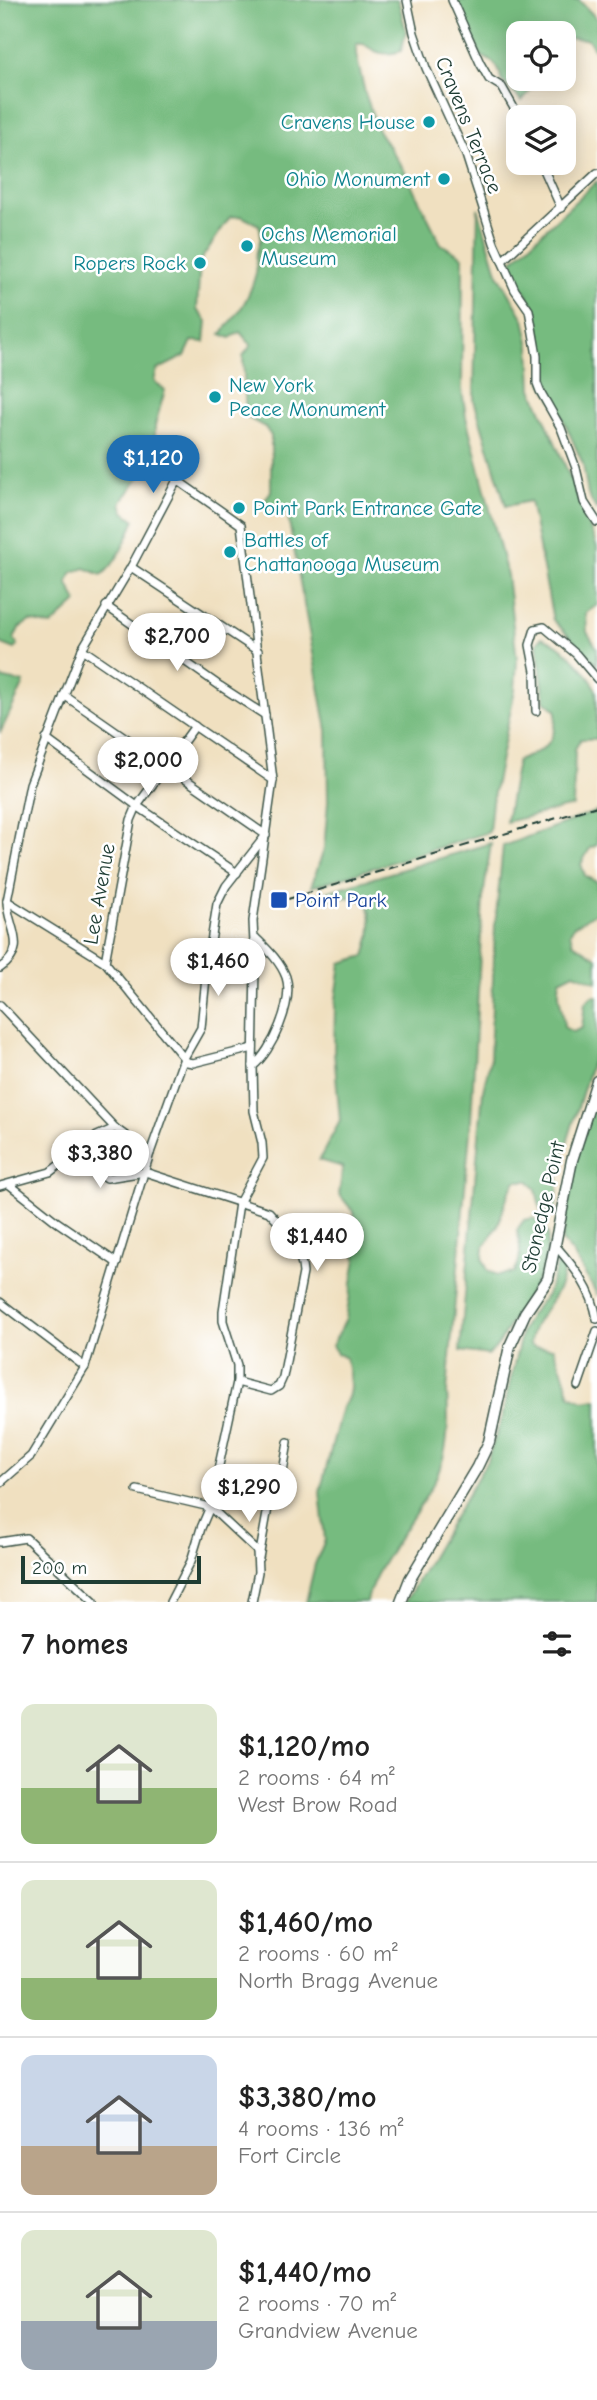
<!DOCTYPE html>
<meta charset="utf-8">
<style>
body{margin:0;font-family:"Comic Neue",sans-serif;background:#f2f2f2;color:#222;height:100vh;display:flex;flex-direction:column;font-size:26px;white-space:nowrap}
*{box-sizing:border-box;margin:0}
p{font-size:23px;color:#767676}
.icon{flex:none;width:38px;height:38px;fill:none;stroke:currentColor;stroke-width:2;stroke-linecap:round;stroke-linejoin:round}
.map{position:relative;height:1602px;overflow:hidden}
.sheet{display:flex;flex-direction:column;background:#fff;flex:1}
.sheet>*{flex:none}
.tools{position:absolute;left:506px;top:21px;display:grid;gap:14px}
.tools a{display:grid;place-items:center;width:70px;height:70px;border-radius:14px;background:#fff;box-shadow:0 4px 18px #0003;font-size:35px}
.scale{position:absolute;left:21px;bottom:18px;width:180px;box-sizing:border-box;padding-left:7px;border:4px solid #1f3d34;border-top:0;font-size:19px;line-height:24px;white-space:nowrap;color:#1f3d34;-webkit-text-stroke:5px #fff;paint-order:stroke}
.price{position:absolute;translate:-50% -60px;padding:0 16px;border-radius:24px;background:#fff;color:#222;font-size:23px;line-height:46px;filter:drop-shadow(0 2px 4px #0008)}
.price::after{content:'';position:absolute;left:50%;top:42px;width:21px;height:16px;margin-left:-10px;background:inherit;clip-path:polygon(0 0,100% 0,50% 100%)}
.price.active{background:#1f6fb2;color:#fff}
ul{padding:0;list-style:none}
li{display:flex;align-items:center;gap:21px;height:175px;padding:0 21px}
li+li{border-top:2px solid #e0e0e0}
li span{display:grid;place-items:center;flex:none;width:196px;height:140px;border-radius:14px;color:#555}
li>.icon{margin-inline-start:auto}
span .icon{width:84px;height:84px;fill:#fffc;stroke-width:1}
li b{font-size:30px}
h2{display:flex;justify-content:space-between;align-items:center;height:84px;padding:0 21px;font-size:30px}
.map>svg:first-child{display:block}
.forest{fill:#76bb7f;stroke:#4a7c5a;stroke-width:2}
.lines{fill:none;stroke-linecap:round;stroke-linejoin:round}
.minor-casing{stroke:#3e5549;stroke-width:10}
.secondary-casing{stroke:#3e5549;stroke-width:13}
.minor{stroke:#fff;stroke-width:7}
.secondary{stroke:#fff;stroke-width:10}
.rail{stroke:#1f3d34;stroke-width:2;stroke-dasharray:10 5;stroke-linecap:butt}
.culture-dot{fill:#0f9aa8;stroke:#fff;stroke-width:2.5}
.transit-dot{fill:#1a4fb4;stroke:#fff;stroke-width:2.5}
.labels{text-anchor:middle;stroke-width:5;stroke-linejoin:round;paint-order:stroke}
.culture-label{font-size:21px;fill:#0d838f;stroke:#fff;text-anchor:start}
.street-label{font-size:21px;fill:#1f3d34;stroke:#fff}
.transit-label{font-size:21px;fill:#164399;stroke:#fff;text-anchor:start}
</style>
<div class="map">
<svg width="597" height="1602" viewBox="0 0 597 1602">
<rect width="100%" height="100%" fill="#fff"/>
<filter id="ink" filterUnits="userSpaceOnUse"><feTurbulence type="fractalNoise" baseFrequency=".0143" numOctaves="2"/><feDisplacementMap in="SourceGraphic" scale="14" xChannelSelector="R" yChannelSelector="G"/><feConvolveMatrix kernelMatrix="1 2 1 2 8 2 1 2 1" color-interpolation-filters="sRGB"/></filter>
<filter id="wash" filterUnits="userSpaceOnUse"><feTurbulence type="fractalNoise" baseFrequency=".00686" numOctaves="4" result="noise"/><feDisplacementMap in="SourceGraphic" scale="28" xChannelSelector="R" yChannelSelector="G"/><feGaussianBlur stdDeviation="1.57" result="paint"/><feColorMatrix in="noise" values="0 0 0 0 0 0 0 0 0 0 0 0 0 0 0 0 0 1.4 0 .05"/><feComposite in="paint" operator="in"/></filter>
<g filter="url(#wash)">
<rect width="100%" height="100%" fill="#f0e0c0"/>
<g class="forest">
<path d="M0,0H398L406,31L401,51C385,56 377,54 364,44H356V54L365,93L378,130L404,170L441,244L463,257L462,390L466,417L507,575L517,660L515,689L492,802L489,832L311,887L324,849L328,802L327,730L287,511L278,506L262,505L271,491V436L265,427L246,417L243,356L251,345L240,332L230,338L221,334C239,313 249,300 256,273C258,266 255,258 257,251C260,239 263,238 259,225L241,216L230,217L200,261L197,310L207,321L205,342L192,341L185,356L157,370L154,381L165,390L155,425V450L141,451L144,470L121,503L124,512L135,520C126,539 119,561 102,575L85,568L73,572L67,582L77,602L51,626L30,621L19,628L14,639L18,645L15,649L0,643Z"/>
<path d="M457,0H579L597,19V54L588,39L568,38L564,41V33H518V79H539L522,101L501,80C500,66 493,61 481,56Z"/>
<path d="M597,181V511L588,495L583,464L561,414L542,382L544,363L536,310L516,277L512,261Z"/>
<path d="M478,208L497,272L524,319L530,346L532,389L570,477L597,547V605L586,613L587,632L597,648V664L553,620L530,501L506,506L474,400Z"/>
<path d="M542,637C562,644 588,670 596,690C597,700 597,727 597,739H581L575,749L573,806L506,822L517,761C546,750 557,743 556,710L545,701L537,643Z"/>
<path d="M0,678L24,683L0,733Z"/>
<path d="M597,811V845L590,848L581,864L585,876L597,882V912L574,926L570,933L573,943L597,958V982L574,973L560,980C556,1001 564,1008 564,1027L573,1032L582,1028L585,1003L592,996H597V1045L560,1166L555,1216L548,1218L542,1215L536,1190L529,1181H516L509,1192L498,1225L484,1247L483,1259L488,1271L497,1275L514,1273C522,1259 521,1246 517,1230L524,1220L534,1218L548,1233C548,1276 529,1290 510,1324C502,1338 501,1344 488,1355L460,1351L483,1091L490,1060L495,926L503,846Z"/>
<path d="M491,843L483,898L471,1120L447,1391C448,1410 449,1430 445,1450C439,1484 413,1515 395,1544C384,1563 371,1580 367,1602H306L315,1564L325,1540L320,1492L342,1407C355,1393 349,1376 346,1358L337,1353L332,1346L346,1319L356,1259L354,1245L358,1233L357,1221L352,1210L339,1194L343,1167L319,1160L340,1121L334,1052L335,1006L341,963L365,956C371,937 374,922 367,902L349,897L313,901L306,898Z"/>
<path d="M597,1093V1294L572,1252L562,1241L576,1160Z"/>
<path d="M558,1262L563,1265C567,1295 531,1315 530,1344L535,1347L553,1348L561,1367L570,1395L583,1401L597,1399V1602H405L487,1461L502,1418L522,1330L530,1315L547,1295Z"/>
</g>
</g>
<g filter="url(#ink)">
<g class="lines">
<defs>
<g id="minor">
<path d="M407,0L414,33L426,68L466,155L494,243L515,290L529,310L537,356V383L540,391L561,428L576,468L584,502L597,522"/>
<path d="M452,0L480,63L489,79L502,87L519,117"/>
<path d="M541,163L561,208"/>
<path d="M502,261L597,173"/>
<path d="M131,567L258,651"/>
<path d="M106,606L220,686L265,715"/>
<path d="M82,649L273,780"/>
<path d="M536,711L535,671L530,645L535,629L544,627L576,654L597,679"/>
<path d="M46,739L137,806L237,873"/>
<path d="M7,901L105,962L187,1062L193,1063L253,1048"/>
<path d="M105,962L131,820L137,806L195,726"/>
<path d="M0,968C30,948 7,927 7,901L30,784L82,649L131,567L177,480L241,525L273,780L253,921L255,966L253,1066L254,1111L262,1143L263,1158L239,1203L223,1311V1321L237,1365V1382L210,1507L201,1528L191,1561L170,1602"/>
<path d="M0,1005L115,1128"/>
<path d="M253,1066C272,1052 294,1001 286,977C280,961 267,949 256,938"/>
<path d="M77,1151L87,1165L107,1178L145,1172L269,1212C285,1229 302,1249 303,1273L283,1377L279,1386L271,1391L237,1382"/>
<path d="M10,1185L57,1222L117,1263"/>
<path d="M0,1186L50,1172L97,1136L115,1128L150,1153"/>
<path d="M555,1245C575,1268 592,1289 597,1319"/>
<path d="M0,1302L85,1367"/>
<path d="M578,1386L597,1331"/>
<path d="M0,1483L31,1456L85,1367L150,1153L184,1058L201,1028L207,967L217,904L226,886L266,835L64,695"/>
<path d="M137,1490L210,1507"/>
<path d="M210,1507L257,1551L258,1572L252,1602"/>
<path d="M0,1542L26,1538L94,1602"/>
<path d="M259,1558L271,1491L283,1472L288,1442"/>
</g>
<path id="secondary" d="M401,1602L410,1579L477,1467L489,1442L510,1346L525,1313L548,1279L572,1160L597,1081"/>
</defs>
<use href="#minor" class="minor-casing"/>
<use href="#secondary" class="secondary-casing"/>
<use href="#minor" class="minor"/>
<use href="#secondary" class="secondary"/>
<path class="rail" d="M288,899L597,806"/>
</g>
</g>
<g class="culture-dot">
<circle cx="429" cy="122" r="7"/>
<circle cx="444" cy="179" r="7"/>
<circle cx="247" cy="246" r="7"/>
<circle cx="200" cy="263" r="7"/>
<circle cx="215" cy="397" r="7"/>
<circle cx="239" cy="508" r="7"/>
<circle cx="230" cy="552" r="7"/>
</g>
<rect class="transit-dot" x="270" y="891" width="18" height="18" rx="3.5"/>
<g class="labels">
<g class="culture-label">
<text x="415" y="129" text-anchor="end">Cravens House</text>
<text x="430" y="186" text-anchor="end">Ohio Monument</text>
<text x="261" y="241">Ochs Memorial<tspan x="261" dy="24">Museum</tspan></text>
<text x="186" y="270" text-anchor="end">Ropers Rock</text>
<text x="229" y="392">New York<tspan x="229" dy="24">Peace Monument</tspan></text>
<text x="253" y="515">Point Park Entrance Gate</text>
<text x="244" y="547">Battles of<tspan x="244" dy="24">Chattanooga Museum</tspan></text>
</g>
<g class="street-label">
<text transform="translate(469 125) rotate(68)" y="7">Cravens Terrace</text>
<text transform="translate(99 894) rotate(-80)" y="7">Lee Avenue</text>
<text transform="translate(543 1207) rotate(-77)" y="7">Stonedge Point</text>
</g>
<g class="transit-label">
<text x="295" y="907">Point Park</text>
</g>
</g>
</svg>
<div class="tools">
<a><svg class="icon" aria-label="locate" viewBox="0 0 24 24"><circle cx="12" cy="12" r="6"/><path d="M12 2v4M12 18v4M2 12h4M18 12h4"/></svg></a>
<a><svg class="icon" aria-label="layers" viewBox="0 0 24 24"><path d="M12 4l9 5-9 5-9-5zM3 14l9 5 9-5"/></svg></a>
</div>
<div class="scale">200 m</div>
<b class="price active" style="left:153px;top:495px">$1,120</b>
<b class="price" style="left:177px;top:673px">$2,700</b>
<b class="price" style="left:148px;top:797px">$2,000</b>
<b class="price" style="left:218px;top:998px">$1,460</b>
<b class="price" style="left:100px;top:1190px">$3,380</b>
<b class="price" style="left:317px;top:1273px">$1,440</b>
<b class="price" style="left:249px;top:1524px">$1,290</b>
</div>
<section class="sheet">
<h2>7 homes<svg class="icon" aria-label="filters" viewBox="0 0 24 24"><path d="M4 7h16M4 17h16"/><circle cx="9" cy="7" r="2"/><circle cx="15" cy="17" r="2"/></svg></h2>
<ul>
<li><span style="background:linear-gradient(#dfe7d0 60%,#8fb573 0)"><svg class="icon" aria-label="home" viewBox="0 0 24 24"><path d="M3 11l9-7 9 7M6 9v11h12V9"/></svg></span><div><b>$1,120/mo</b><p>2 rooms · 64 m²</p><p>West Brow Road</p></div></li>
<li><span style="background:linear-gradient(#dfe7d0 70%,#8fb573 0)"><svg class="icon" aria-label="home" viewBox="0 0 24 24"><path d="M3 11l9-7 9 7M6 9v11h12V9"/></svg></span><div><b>$1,460/mo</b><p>2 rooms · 60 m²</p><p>North Bragg Avenue</p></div></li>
<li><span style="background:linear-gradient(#c9d6e8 65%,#b9a48a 0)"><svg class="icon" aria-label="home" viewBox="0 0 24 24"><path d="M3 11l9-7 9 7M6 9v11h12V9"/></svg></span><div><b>$3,380/mo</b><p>4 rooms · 136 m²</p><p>Fort Circle</p></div></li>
<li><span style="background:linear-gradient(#dfe7d0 65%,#9aa5b1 0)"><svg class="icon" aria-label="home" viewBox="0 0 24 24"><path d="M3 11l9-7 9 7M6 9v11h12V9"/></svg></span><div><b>$1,440/mo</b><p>2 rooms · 70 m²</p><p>Grandview Avenue</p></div></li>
</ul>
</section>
